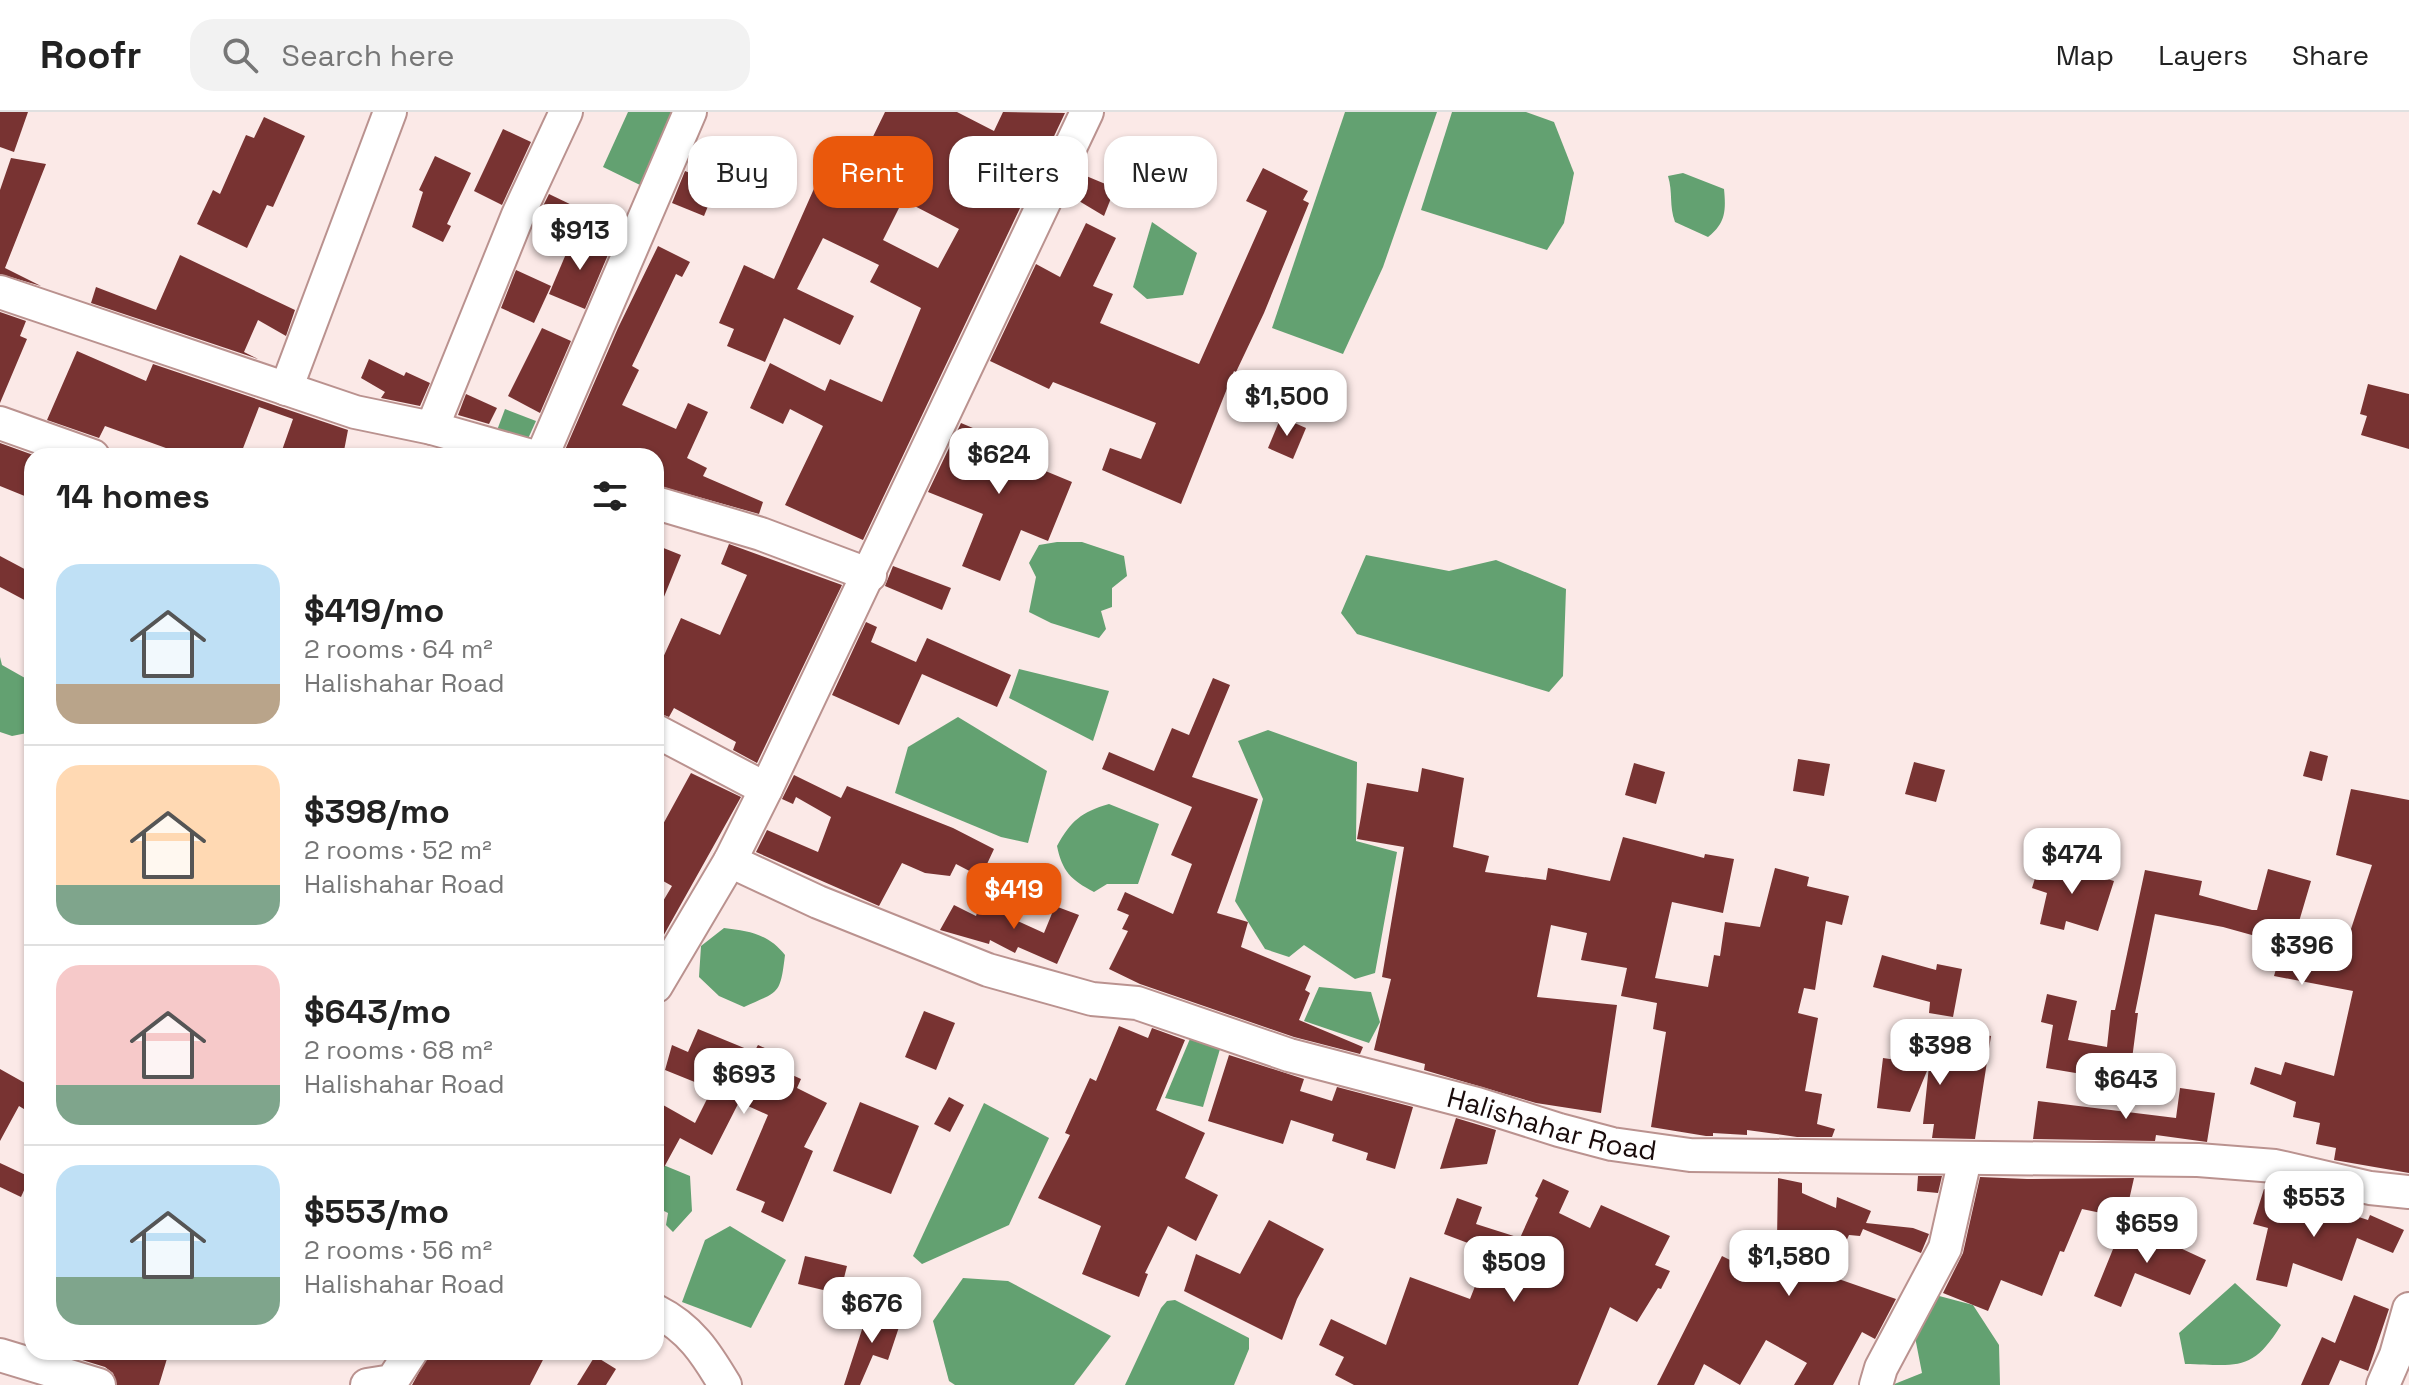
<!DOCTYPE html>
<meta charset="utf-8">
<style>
body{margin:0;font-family:"Space Grotesk",sans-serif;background:#f2f2f2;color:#222;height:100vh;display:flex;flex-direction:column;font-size:30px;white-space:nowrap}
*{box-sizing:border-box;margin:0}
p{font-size:26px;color:#767676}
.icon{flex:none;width:44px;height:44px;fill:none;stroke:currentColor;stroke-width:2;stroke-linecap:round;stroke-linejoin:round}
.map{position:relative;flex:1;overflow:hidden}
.drawer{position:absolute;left:24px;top:336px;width:640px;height:912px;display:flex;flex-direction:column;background:#fff;border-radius:24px;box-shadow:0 2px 6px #0004}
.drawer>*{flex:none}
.guide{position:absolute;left:688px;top:24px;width:760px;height:72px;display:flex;gap:16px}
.price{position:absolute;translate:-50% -68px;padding:0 18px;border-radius:16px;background:#fff;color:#222;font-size:26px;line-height:52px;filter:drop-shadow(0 2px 4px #0008)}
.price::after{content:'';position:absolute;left:50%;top:48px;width:24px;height:18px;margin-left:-12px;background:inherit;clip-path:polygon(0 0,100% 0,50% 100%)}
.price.current{background:#ea580c;color:#fff}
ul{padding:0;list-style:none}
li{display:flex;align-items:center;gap:24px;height:200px;padding:0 32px}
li+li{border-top:2px solid #e0e0e0}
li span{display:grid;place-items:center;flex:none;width:224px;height:160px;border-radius:24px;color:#555}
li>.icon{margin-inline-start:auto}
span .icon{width:96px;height:96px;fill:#fffc;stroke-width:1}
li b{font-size:34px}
h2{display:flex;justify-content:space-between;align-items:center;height:96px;padding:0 32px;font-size:34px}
.chip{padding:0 28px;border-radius:24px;background:#fff;box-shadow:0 2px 6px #0004;font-size:28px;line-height:72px}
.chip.current{background:#ea580c;color:#fff}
header{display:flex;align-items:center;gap:48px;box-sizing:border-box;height:112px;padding:0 40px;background:#fff;border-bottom:2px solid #e0e0e0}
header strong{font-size:38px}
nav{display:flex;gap:44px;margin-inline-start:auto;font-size:28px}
.search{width:560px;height:72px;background:#f2f2f2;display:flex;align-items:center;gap:20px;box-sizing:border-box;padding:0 28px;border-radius:24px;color:#767676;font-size:30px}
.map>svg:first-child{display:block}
.water{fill:#63a171}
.building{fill:#783332;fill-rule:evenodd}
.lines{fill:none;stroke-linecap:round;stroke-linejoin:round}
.minor-casing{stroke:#ba928f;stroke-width:36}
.minor{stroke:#fff;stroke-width:32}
.labels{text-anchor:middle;stroke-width:8;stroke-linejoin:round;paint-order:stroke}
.street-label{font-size:28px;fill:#190b0b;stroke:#fff}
</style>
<header>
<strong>Roofr</strong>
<div class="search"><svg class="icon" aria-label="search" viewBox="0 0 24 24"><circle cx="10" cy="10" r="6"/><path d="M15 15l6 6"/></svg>Search here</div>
<nav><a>Map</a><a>Layers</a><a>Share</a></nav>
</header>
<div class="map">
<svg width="2409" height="1273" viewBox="0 0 2409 1273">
<rect width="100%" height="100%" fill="#fbe9e7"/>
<g class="water">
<path d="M628,0H674L640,73L603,55Z"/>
<path d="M1345,0H1437L1383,155L1343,242L1272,216Z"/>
<path d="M1452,0H1526L1554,10L1574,61L1564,111L1547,138L1421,98Z"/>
<path d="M1683,61L1724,77C1726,98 1726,111 1708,125L1675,110C1669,94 1673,80 1668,64Z"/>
<path d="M1152,110L1197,141L1183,183L1147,187L1133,175Z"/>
<path d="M505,297L536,309L527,329L496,321Z"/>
<path d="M1057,430H1082L1124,444L1127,464L1112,476V495L1101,499L1106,517L1099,526L1051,511L1029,500L1036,465L1029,451L1039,433Z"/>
<path d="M1366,443L1449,459L1496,448L1566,477L1563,564L1549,580L1357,522L1341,501Z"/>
<path d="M0,545L2,553L32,570V620L12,624L0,620Z"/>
<path d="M1019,557L1109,579L1093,629L1009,586Z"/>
<path d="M958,605L1047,659L1028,731L1001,725L895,681L908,635Z"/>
<path d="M1268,618L1357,650L1356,729L1397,740L1375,861L1355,867L1304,833L1289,845L1265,837L1235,789L1263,687L1238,629Z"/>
<path d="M1109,692L1159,712L1138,772H1107L1094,780C1071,768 1062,759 1057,734C1071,709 1081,700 1109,692Z"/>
<path d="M724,816C749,819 769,822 785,843C780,884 779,879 744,895L719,884L699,865L701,834Z"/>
<path d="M1319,875L1371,880L1380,910L1369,931L1304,909Z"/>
<path d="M1192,922L1220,937L1203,995L1165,986Z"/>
<path d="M984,991L1049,1026L1009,1113L922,1152L913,1144Z"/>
<path d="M656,1050L690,1064L692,1099L673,1120L666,1113L668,1101L656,1095Z"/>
<path d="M730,1114L786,1148L751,1216L682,1190L705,1128Z"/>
<path d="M963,1166L1008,1169L1111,1224L1074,1273H955L949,1269L933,1209Z"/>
<path d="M2235,1171L2281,1213C2252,1261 2236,1253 2185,1252L2179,1221Z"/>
<path d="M1928,1181L1973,1193L1999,1233L2000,1273H1892L1922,1261L1914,1220Z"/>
<path d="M1175,1188L1249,1226V1237L1234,1273H1125L1161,1196L1167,1189Z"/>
</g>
<g class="building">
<path d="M0,0H28L14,40L0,35Z"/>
<path d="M885,0H957L994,19L1003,0L1065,1L863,428L785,393L823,314L790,297L783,312L750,296L770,251L825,279L830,267L882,290L921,196L870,170L879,153L823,126L797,177L854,204L840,233L784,206L765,250L727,234L734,217L719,211L744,153L774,167L836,27L865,41ZM903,88L959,117L938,156L883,128Z"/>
<path d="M264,5L305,24L273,95L267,93L247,136L197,112L213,78L220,82L246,23L254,26Z"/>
<path d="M503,17L531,30L502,93L474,79Z"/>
<path d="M435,44L471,61L447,112L451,114L443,130L412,115L423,80L419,78Z"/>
<path d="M11,46L46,52L5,156L41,174L0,162V78Z"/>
<path d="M1263,56L1308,79L1303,88L1309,91L1264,201L1236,260L1234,259L1181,392L1102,358L1110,336L1141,347L1156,311L1053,270L1049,277L990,249L1036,152L1060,165L1086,111L1116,126L1093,174L1113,182L1100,211L1199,252L1267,99L1246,89Z"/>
<path d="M685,59L717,72L704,104L672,91Z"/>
<path d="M1079,61L1115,76L1104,104L1069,83Z"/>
<path d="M549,82L576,95L568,111L541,98Z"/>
<path d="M574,123L610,138L585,197L549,182Z"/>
<path d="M658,134L690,150L682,165L676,162L632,254L639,258L622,293L676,317L688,291L708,300L687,346L707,356L703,364L763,390L759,402L656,373V344H576L565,338L618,216Z"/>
<path d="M180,143L295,198L286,224L258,208L244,240L258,247L91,191L96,175L156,198Z"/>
<path d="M516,158L551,174L534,211L501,196Z"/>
<path d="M0,200L26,209L20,224L27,227L0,291Z"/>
<path d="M542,216L571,229L540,301L508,284Z"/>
<path d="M77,239L146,269L153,252L348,318L343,344H280L293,307L259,295L240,344H188L105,314L99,326L47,308Z"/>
<path d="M369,247L404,264L406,260L430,271L420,294L381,286L385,280L361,266Z"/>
<path d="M2368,272L2409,282V337L2361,323L2367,304L2360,302Z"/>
<path d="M466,282L497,296L489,312L458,303Z"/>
<path d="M1281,305L1306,316L1293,347L1268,336Z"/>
<path d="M961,311L1035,342L1031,353L1072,370L1048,429L1021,418L1000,469L962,454L983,402L928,380Z"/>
<path d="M0,331L36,344H32V387L0,374Z"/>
<path d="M729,432L842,473L757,651L733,638L736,630L674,596L669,605L656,600V561L681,506L720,523L747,463L721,452Z"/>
<path d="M656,433L681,443L657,502H656Z"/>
<path d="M0,444L32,461V492L0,475Z"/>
<path d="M893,454L951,476L942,498L885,474Z"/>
<path d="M866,510L877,515L871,530L916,550L927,526L1011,563L997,595L922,562L899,613L832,583Z"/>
<path d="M1213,566L1230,573L1192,665L1258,687L1217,801L1248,810L1241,835L1311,864L1305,878L1310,881L1299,908L1363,935L1360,942L1294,925L1140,872L1109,857L1128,819L1122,817L1129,803L1117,798L1125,780L1173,802L1192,752L1171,743L1192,695L1102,657L1109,640L1154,659L1172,616L1189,623Z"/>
<path d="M2310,639L2328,644L2322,669L2303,664Z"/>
<path d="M1798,647L1830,652L1824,684L1793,679Z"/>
<path d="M1914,650L1945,658L1936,690L1905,682Z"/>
<path d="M1634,651L1665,660L1656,692L1625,683Z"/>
<path d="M1422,656L1464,666L1453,735L1489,744L1485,760L1546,768L1548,756L1610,769L1623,725L1704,746L1705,742L1734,747L1723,801L1672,790L1655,866L1708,875L1714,843L1720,844L1725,810L1760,815L1775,756L1809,765L1807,774L1849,784L1842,813L1826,809L1815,878L1804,876L1798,901L1818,906L1805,979L1822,982L1817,1012L1835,1017L1832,1025H1797L1747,1018V1023L1713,1021V1024H1706L1651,1015L1666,920L1653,917L1657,891L1621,884L1627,856L1581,848L1587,821L1551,813L1537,885L1617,893L1601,1001L1536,991L1424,958L1425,952L1374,938L1391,867L1382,865L1404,735L1357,727L1367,671L1418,680Z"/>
<path d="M691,661L741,685L661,828L656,825V801L672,774L656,765V725Z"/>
<path d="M794,663L841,686L847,674L953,716L994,737L981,765L956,752L950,764L925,761L902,751L879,794L756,740L767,718L818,740L831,705L796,685L793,692L782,687Z"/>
<path d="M2351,677L2409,688V1061L2334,1048L2336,1036L2316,1032L2320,1011L2293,1005L2296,990L2250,972L2255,955L2281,963L2285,950L2334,964L2353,879L2274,864L2282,836L2276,834L2277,830L2223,815L2155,802L2135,901H2138L2129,970L2046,956L2053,913L2041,910L2047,882L2077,889L2068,928L2107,935L2111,898H2115L2145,758L2202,769L2199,783L2252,798H2257L2268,757L2311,769L2298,813L2329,822L2334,810L2351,817L2372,753L2336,743Z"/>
<path d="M2041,747L2114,769L2098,819L2066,809L2064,818L2040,812L2047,781L2032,776Z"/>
<path d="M980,792L1044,821L1055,794L1079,803L1057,852L1018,835L1015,841L990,828L989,832L940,818L954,793L976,804Z"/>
<path d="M1882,843L1936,858L1937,852L1962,857L1953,905L1929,901L1930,890L1873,875Z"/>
<path d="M924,899L955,911L936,958L905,945Z"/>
<path d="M1119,914L1148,926L1152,916L1185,928L1156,998L1205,1021L1185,1066L1218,1083L1196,1129L1168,1114L1145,1161L1148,1162L1139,1185L1082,1162L1101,1114L1038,1086L1070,1023L1065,1021L1090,966L1096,969Z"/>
<path d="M698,917L754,940L758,933L783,944L777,956L801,967L797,976L827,991L804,1035L813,1039L783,1110L761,1100L765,1090L736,1078L768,1003L739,990L712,1043L680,1026L656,1070V989L695,1011L712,977L665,958L672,933L688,940Z"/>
<path d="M1967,920L1991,924L1975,1027L1932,1026L1934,1012H1923L1929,954L1910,1000L1877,996L1883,946L1917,951L1922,934L1963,945Z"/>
<path d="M1229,943L1304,967L1300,979L1332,989L1337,975L1413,995L1395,1057L1366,1048L1368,1041L1332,1029L1334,1022L1291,1008L1283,1032L1208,1009Z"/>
<path d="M0,957L32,975V1002L19,994L0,1029Z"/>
<path d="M2180,976L2215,981L2207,1030L2156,1023L2155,1029L2033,1027L2038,989L2176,1006Z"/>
<path d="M949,985L964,993L950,1020L934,1012Z"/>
<path d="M860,990L919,1014L891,1082L833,1059Z"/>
<path d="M1456,1006L1496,1018L1487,1052L1440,1057Z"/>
<path d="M0,1051L30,1065L21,1085L0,1075Z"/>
<path d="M1918,1064H1942L1938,1081L1917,1079Z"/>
<path d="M1980,1065L2027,1067L2134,1066L2125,1106L2082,1097L2064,1140L2060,1139L2042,1184L2001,1168L1988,1199L1943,1181L1963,1141Z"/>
<path d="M1778,1066L1802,1071V1081L1836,1096L1837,1085L1871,1099L1866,1111L1913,1116L1929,1122L1921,1141L1863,1117L1860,1124L1849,1123L1830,1164L1896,1187L1875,1227L1862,1220L1833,1273H1794L1807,1251L1766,1228L1740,1273L1704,1252L1694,1273H1657L1722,1144L1758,1162L1777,1128Z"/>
<path d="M1543,1067L1569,1079L1559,1101L1590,1116L1601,1093L1670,1124L1655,1153L1670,1159L1661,1177L1658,1176L1637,1210L1610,1195L1578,1273H1354L1335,1263L1344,1245L1319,1233L1331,1207L1386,1233L1410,1165L1470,1187L1489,1139L1444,1122L1457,1086L1482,1095L1476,1112L1520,1126L1538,1086L1535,1084Z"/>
<path d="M2264,1077L2281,1082L2279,1086L2339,1104L2340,1099L2368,1108L2370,1103L2404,1118L2393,1141L2357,1126L2342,1169L2293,1151L2287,1175L2256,1168L2268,1116L2253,1112Z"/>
<path d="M1269,1108L1324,1137L1297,1187L1282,1228L1184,1179L1196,1142L1240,1162Z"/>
<path d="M2124,1110L2206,1148L2190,1183L2135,1161L2121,1195L2094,1184Z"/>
<path d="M805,1144L847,1154L840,1182L798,1172Z"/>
<path d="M2354,1183L2389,1197L2368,1259L2340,1248L2329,1273H2301L2322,1225L2335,1231Z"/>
<path d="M868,1199L901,1209L888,1248L873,1243L860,1273H844Z"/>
<path d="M56,1240H169L159,1273H117L113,1261L105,1255Z"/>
<path d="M430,1240H547L530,1273H412Z"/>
<path d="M595,1244L616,1257L606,1273H577Z"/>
</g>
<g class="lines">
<defs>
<g id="minor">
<path d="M0,180L355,300L432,316L531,344"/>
<path d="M286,277L390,0"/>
<path d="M0,311L93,344"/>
<path d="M432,316L518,103L566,0"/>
<path d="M542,344L690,0"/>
<path d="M656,391L761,422L870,463"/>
<path d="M656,619L766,677"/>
<path id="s1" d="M730,749L818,790L988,858L1092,887L1137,891L1289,943L1477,992L1559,1018L1612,1032L1690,1043L2198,1048L2275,1054L2370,1076L2409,1080"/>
<path d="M656,874L730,749L766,677L1087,0"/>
<path d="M656,1199C690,1216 706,1241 725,1273"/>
<path d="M0,1243L99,1273"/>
<path d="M367,1273L392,1269L411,1240"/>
<path d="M1876,1273L1881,1256L1945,1136L1965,1047"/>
<path d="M2383,1273L2396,1243L2409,1197"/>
</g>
</defs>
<use href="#minor" class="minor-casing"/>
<use href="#minor" class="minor"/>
</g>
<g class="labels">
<g class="street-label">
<text dy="10" stroke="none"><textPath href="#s1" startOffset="866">Halishahar Road</textPath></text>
</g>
</g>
</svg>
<b class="price" style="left:580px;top:160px">$913</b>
<b class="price" style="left:1287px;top:326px">$1,500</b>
<b class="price" style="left:999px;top:384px">$624</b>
<b class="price" style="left:2072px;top:784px">$474</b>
<b class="price current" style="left:1014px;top:819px">$419</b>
<b class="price" style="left:2302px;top:875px">$396</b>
<b class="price" style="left:1940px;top:975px">$398</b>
<b class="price" style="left:744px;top:1004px">$693</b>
<b class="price" style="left:2126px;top:1009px">$643</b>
<b class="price" style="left:2314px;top:1127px">$553</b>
<b class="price" style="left:2147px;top:1153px">$659</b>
<b class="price" style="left:1789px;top:1186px">$1,580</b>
<b class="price" style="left:1514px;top:1192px">$509</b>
<b class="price" style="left:872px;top:1233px">$676</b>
<div class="guide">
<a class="chip">Buy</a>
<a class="chip current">Rent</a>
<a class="chip">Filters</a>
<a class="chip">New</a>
</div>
<section class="drawer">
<h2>14 homes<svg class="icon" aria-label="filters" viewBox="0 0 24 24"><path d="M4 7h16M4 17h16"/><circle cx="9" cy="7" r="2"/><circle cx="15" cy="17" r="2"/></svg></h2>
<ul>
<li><span style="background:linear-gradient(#bfe0f5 75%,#b9a48a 0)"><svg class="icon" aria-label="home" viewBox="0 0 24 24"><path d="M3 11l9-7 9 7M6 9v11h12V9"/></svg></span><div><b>$419/mo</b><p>2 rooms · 64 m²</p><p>Halishahar Road</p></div></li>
<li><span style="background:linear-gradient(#ffd9b3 75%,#7fa58c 0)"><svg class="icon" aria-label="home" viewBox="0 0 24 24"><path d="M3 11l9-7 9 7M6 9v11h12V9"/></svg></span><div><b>$398/mo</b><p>2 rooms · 52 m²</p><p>Halishahar Road</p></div></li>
<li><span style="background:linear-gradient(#f6c9c9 75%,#7fa58c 0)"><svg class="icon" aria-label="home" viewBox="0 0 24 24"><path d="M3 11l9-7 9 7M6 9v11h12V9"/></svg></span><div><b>$643/mo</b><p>2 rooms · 68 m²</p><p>Halishahar Road</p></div></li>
<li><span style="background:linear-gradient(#bfe0f5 70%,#7fa58c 0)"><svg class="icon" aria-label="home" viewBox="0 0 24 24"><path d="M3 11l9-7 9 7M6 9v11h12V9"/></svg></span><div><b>$553/mo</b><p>2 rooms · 56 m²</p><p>Halishahar Road</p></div></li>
</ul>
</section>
</div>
